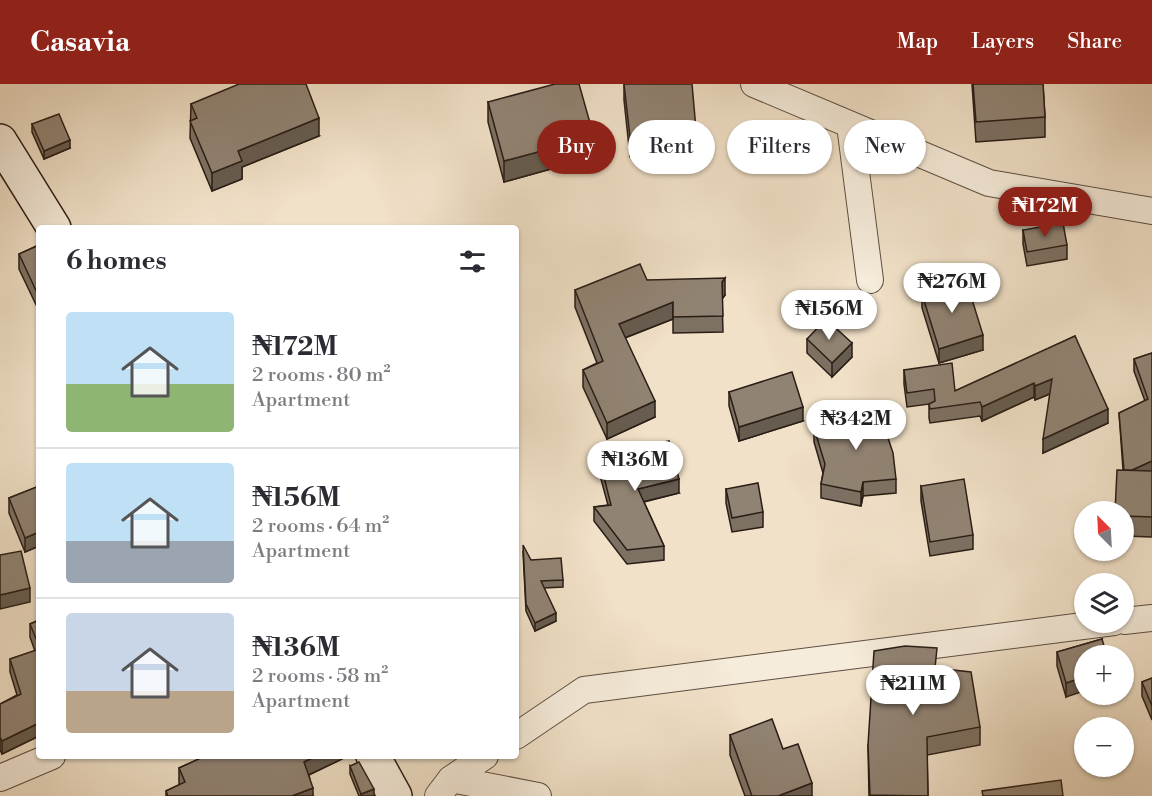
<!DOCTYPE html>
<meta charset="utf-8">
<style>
body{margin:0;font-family:"Libre Bodoni",serif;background:#f7f7f7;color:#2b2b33;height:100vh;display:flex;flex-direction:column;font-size:22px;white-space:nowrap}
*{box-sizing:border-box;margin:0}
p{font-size:20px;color:#7c7c81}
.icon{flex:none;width:33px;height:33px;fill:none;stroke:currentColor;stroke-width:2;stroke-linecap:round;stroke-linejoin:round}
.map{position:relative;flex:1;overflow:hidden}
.sheet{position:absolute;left:36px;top:141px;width:483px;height:534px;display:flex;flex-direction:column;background:#fff;border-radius:6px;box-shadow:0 2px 4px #0004}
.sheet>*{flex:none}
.hud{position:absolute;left:537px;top:36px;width:525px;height:54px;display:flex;gap:12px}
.needle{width:39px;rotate:336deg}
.fabs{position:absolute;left:1074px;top:417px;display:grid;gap:12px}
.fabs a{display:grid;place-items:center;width:60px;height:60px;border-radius:50%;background:#fff;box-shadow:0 2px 4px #0004;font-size:30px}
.price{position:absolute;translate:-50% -51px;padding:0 14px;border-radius:21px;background:#fff;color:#222;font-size:20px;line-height:39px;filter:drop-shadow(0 2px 3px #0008)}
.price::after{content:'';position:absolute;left:50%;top:36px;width:18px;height:14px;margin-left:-9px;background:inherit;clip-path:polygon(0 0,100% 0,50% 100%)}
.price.active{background:#8f2418;color:#fff}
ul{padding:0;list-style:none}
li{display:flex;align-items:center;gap:18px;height:150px;padding:0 30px}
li+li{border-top:2px solid #e1e1e2}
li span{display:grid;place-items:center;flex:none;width:168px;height:120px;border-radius:6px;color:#555}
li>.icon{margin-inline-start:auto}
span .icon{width:72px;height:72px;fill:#fffc;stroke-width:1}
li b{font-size:26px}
h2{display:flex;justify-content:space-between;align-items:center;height:72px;padding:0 30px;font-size:26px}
.pill{padding:0 21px;border-radius:27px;background:#fff;box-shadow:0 2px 4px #0004;font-size:21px;line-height:54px}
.pill.active{background:#8f2418;color:#fff}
header{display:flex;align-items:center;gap:36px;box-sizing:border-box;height:84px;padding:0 30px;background:#8f2418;color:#fff}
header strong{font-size:28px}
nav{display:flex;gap:33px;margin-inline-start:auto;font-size:21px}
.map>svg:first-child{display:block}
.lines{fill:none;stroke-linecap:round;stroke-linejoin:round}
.street-casing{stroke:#5c4e42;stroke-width:28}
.secondary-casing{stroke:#2a1d16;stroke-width:36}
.street{stroke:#f6ecdb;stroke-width:26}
.secondary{stroke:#f6ecdb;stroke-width:33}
.wall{fill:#7d7163;stroke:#2a1d16;stroke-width:1.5}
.shaded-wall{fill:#665c50;stroke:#2a1d16;stroke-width:1.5}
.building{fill:#918373;stroke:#2a1d16;stroke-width:1.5}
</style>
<header>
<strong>Casavia</strong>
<nav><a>Map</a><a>Layers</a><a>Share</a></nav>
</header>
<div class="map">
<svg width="1152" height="712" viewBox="0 0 1152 712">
<rect width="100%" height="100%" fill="#f1e1c8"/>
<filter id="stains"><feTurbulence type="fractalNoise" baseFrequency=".00333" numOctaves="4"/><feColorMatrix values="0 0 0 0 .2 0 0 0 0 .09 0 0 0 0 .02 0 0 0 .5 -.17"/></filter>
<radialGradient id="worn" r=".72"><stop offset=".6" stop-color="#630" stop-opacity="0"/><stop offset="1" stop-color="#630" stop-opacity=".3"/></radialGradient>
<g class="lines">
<defs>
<g id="street">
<path d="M754,0L989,99L1152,127"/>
<path d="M850,41L870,196"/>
<path d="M1124,537L1152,534"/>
<path d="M516,652L584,606L1114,538"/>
<path d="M0,694L52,672"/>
<path d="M451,695L538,712"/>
<path d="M438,712L451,695L485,672"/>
</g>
<g id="secondary">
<path d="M0,57L54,144"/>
<path d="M373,672L395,712"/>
</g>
</defs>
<use href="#street" class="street-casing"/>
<use href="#secondary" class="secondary-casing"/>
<use href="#street" class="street"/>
<use href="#secondary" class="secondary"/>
</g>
<g class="wall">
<path d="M624,0L696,45V66L630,73L624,16Z"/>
<path d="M972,0H1043L1045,33V53L976,58Z"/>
<path d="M488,18L594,73L504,98L488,38Z"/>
<path d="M191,20L319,52L242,83V95L212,107L190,54Z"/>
<path d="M32,40L70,64L44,75L32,48Z"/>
<path d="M1023,146L1067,161V175L1027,182L1023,160Z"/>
<path d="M39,161V227L19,185V170Z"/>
<path d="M647,196L725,211L722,215L723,248L673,249V235L625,254L655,333L607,355L583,303V286L597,279L575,223V206Z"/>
<path d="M922,210L983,266L939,279L922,224Z"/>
<path d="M1075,252L1108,339L1043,369L1050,310L1035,316L1034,313L982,337L980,332L930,339L929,334V320L907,323L904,300V286L955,307Z"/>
<path d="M807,255L852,273L832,293L807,269Z"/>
<path d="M1152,269V453L1124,452L1123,386L1119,329L1145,317L1134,287V275Z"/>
<path d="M729,308L803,337L739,357L729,322Z"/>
<path d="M814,344L896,395V409L863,412L861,422L821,414V400L823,389L814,358Z"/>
<path d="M599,373L679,409L644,418L664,462V476L627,480L594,437V423L608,421L599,388Z"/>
<path d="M39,402V462L25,468L9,429V414Z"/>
<path d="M921,402L973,451V465L930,472L921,417Z"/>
<path d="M726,405L763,428V443L732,448L726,419Z"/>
<path d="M523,468L531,476L563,496V503L544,504L556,537L535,547L526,527Z"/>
<path d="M39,536V652L2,670L0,666V620L17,611L10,588V575L35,567L30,553V540Z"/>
<path d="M1102,555L1066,613L1057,582V568Z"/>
<path d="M936,584L980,643V661L927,671L928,712H869L868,661Z"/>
<path d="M1152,594V636L1142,612V598Z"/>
<path d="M730,651L783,665L812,712H745L730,671Z"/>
<path d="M195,672H342V675L309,691L313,712H166V707L179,701V684L197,676Z"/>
<path d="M350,682L374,712H359L350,690Z"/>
</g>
<g class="shaded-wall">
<path d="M319,34V52L242,83V95L212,107V89L238,67Z"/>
<path d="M594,53V73L504,98V77Z"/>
<path d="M70,56V64L44,75V67Z"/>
<path d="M725,194V211L722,215V198Z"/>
<path d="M673,218V235L619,256V240Z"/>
<path d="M983,251V266L939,279V265Z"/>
<path d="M852,259V273L832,293V279Z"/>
<path d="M1052,295V309L1035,316V302Z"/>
<path d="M1034,299V313L982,337V323Z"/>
<path d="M655,317V333L607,355V339Z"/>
<path d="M803,323V337L739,357V343Z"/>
<path d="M1108,325V339L1043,369V355Z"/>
<path d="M1152,377V389L1124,390Z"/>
<path d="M679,395V409L638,419V405Z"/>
<path d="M863,398V412L861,422V408Z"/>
<path d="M39,448V462L25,468V454Z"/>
<path d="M30,504V518L0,525V511Z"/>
<path d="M556,529V537L535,547V539Z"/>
<path d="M1084,593V607L1066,613V599Z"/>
<path d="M39,639V652L2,670V657Z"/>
<path d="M316,672H342V675L304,693V678Z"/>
<path d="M812,699V712H778Z"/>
<path d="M313,704V712H292Z"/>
<path d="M374,705V712H361V710Z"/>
</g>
<g class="building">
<path d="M239,0H306L319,34L238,67L242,77L212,89L190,37L197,34L191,20Z"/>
<path d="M555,0H579L594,53L504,77L488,18Z"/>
<path d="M624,0H692L696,45L630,53Z"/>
<path d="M973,0H1043L1045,33L976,38Z"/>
<path d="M59,30L70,56L44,67L32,40Z"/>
<path d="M1063,139L1067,161L1027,168L1023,146Z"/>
<path d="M39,161V213L19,170Z"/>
<path d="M640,180L647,196L725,194L722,198L723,232L673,233V218L619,240L655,317L607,339L583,286L603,277L575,206Z"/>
<path d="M966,196L983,251L939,265L922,210Z"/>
<path d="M826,235L852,259L832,279L807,255Z"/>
<path d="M1075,252L1108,325L1043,355L1052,295L1035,302L1034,299L982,323L980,318L930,325L929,320L935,317L934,305L907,309L904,286L952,279L955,307Z"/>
<path d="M1152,269V377L1132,386H1124L1119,329L1148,315L1134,275Z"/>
<path d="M792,288L803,323L739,343L729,308Z"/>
<path d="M878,324L893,369L896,395L863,398L861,408L821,400L825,380L814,344Z"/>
<path d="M669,357L679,395L638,405L664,462L627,466L594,423L611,421L599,373Z"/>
<path d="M1117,386L1152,387V433L1124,432V428H1115Z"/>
<path d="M964,395L973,451L930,458L921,402Z"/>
<path d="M758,399L763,428L732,434L726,405Z"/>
<path d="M39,402V448L25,454L9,414Z"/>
<path d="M523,461L531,476L561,474L563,496L541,497L556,529L535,539L526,520Z"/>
<path d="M21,467L30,504L0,511V471Z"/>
<path d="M39,536V562L30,540Z"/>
<path d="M1102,555L1107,572H1084V593L1066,599L1057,568Z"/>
<path d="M905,562L937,564L935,584L971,588L980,643L927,653L928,712L870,711L868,661L874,567Z"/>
<path d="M39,565V639L2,657L0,653V620L21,610L10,575Z"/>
<path d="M1152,594V622L1142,598Z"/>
<path d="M772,635L783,665L798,660L812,699L778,712H752L730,651Z"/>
<path d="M202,672H316L304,678L313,704L292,712H168L166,707L185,698L179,684L203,673Z"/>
<path d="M359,678L374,705L361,710L350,682Z"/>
<path d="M1061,696L1063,712H983L982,707Z"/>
</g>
<rect width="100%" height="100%" filter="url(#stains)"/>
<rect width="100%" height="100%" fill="url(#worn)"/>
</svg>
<div class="fabs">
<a><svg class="needle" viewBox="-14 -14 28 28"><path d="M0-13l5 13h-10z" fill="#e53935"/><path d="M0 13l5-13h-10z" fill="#7c7c81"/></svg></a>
<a><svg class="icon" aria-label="layers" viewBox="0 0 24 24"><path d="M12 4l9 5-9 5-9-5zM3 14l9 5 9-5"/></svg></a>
<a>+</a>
<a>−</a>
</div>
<b class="price active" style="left:1045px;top:154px">₦172M</b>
<b class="price" style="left:952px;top:230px">₦276M</b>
<b class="price" style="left:829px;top:257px">₦156M</b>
<b class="price" style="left:856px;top:367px">₦342M</b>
<b class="price" style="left:635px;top:408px">₦136M</b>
<b class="price" style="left:913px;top:632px">₦211M</b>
<div class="hud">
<a class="pill active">Buy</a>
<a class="pill">Rent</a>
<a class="pill">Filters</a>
<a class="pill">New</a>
</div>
<section class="sheet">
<h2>6 homes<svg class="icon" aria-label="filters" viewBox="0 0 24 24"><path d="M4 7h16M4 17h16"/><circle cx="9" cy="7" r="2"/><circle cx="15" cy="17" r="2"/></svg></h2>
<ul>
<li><span style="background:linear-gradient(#bfe0f5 60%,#8fb573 0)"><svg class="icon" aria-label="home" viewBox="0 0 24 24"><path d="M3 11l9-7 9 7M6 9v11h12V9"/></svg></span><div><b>₦172M</b><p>2 rooms · 80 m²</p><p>Apartment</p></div></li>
<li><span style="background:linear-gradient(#bfe0f5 65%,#9aa5b1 0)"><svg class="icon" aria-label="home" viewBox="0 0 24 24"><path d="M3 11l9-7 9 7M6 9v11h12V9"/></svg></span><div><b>₦156M</b><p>2 rooms · 64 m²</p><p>Apartment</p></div></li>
<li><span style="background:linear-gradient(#c9d6e8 65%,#b9a48a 0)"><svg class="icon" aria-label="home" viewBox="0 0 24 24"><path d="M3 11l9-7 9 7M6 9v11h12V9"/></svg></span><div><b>₦136M</b><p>2 rooms · 58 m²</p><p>Apartment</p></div></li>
</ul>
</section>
</div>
